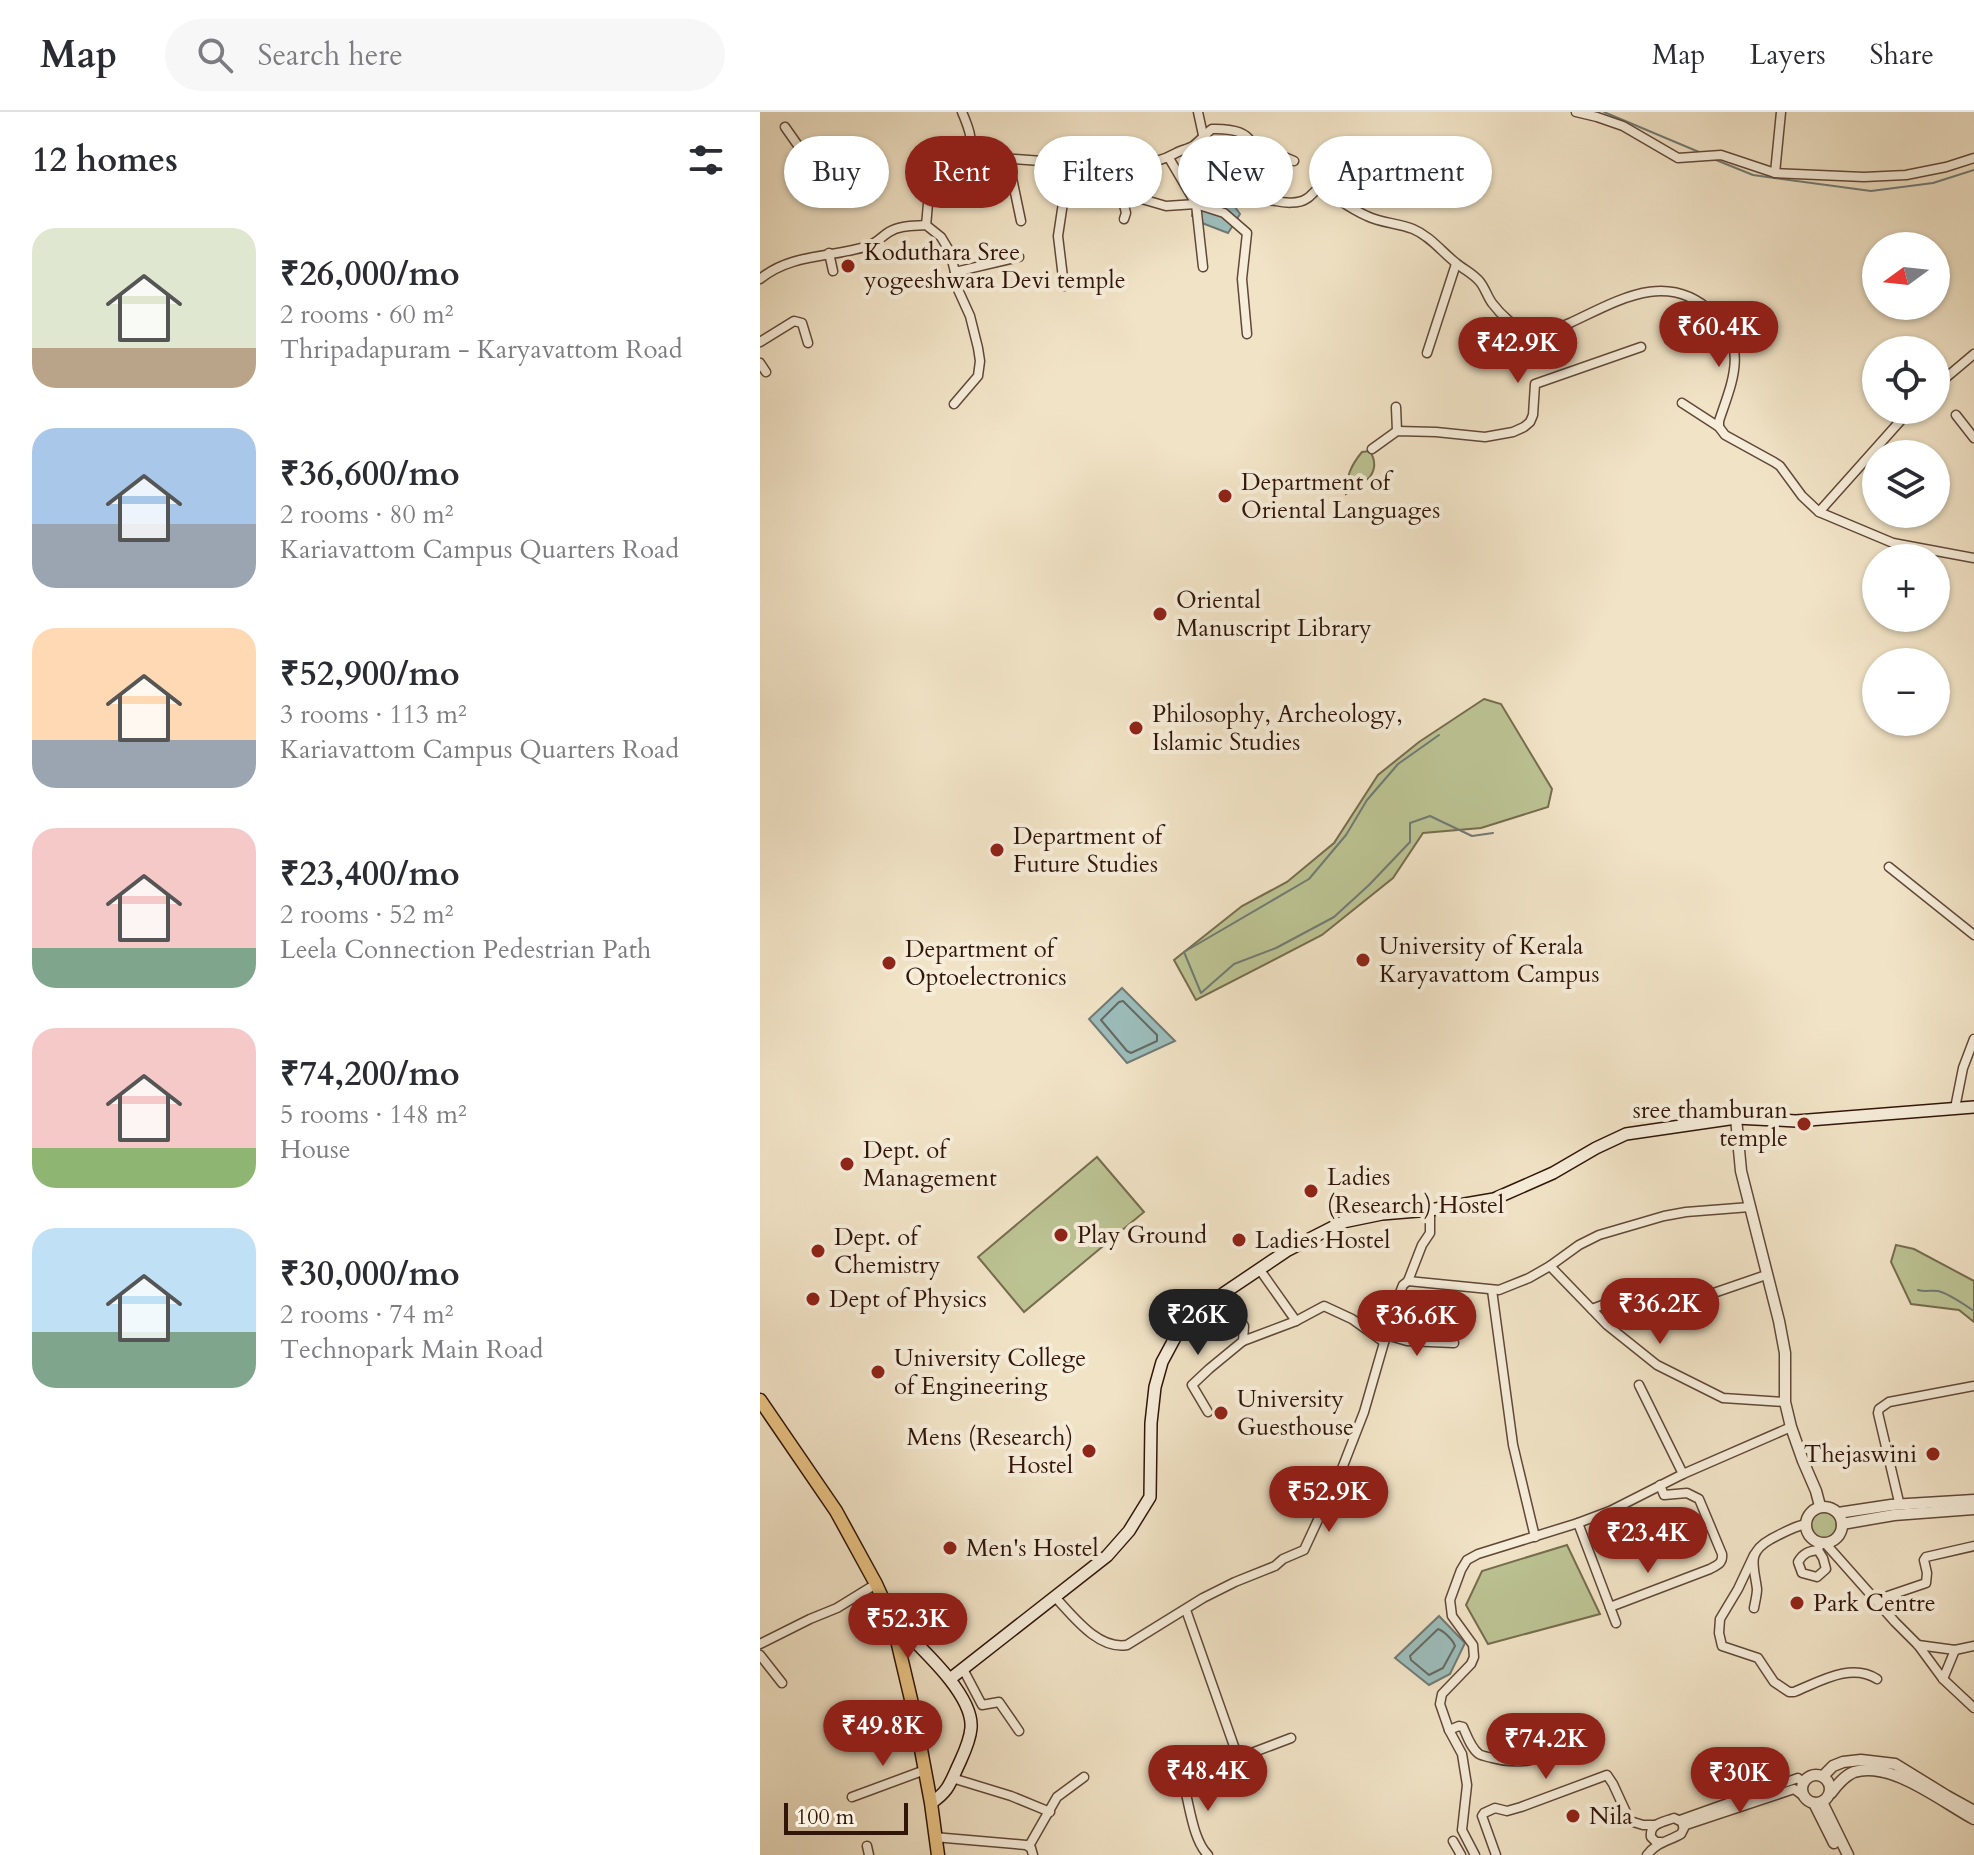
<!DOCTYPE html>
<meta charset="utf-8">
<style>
body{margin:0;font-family:Cardo,serif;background:#f7f7f7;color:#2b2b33;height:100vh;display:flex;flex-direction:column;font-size:30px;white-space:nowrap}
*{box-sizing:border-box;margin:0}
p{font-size:26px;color:#7c7c81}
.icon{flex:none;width:44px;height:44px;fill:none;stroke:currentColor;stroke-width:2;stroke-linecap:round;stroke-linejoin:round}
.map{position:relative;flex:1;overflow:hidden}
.drawer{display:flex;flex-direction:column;background:#fff;width:760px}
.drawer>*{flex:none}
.top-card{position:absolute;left:24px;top:24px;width:760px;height:72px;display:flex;gap:16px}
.needle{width:52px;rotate:255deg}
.buttons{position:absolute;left:1102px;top:120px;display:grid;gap:16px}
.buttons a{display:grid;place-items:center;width:88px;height:88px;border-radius:50%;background:#fff;box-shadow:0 2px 6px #0004;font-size:40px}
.scale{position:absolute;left:24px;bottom:20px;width:124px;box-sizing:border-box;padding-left:8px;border:4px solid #311509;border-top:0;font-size:22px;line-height:28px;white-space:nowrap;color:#311509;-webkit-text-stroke:6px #f6edda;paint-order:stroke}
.price{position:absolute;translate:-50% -68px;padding:0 18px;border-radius:28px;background:#8f2418;color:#fff;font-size:26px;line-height:52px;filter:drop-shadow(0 2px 4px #0008)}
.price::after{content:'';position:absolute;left:50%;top:48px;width:24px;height:18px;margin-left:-12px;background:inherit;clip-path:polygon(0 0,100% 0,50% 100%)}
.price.selected{background:#222;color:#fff}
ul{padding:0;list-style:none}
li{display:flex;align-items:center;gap:24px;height:200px;padding:0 32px}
li span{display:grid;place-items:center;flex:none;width:224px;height:160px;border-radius:24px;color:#555}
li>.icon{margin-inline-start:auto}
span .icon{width:96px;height:96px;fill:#fffc;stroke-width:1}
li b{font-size:34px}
h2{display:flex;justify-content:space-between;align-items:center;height:96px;padding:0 32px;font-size:34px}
.pill{padding:0 28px;border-radius:36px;background:#fff;box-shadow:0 2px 6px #0004;font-size:28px;line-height:72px}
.pill.selected{background:#8f2418;color:#fff}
header{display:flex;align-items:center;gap:48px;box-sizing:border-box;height:112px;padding:0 40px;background:#fff;border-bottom:2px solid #e1e1e2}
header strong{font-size:38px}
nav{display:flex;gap:44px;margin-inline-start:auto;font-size:28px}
.search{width:560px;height:72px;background:#f7f7f7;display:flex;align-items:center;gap:20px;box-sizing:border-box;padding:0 28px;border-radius:44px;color:#7c7c81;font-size:30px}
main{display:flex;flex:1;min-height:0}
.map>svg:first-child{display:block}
.green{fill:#bcc393;stroke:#766c4e;stroke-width:2}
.water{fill:#9cbdbb;stroke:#717a74;stroke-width:2}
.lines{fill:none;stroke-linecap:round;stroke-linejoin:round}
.shore{stroke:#666962;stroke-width:2}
.stream{stroke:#717a74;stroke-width:2}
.minor-casing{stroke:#614838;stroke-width:11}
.tertiary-casing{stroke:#614838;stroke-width:13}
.secondary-casing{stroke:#311509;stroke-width:14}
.primary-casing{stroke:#311509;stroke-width:15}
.minor{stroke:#f6edda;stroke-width:8}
.tertiary{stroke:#f6edda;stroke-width:10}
.secondary{stroke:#f6edda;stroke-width:11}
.primary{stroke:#e8c283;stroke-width:12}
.poi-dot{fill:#8f2418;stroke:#f6edda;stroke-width:3}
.labels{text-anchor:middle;stroke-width:8;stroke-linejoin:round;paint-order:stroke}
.poi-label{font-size:24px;fill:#311509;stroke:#f6edda;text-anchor:start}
</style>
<header>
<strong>Map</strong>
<div class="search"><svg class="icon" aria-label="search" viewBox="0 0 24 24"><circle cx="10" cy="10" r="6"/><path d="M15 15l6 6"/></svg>Search here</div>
<nav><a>Map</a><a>Layers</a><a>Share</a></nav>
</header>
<main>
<section class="drawer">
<h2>12 homes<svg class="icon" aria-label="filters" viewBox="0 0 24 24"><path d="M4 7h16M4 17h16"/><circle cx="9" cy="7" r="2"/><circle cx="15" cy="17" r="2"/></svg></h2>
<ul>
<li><span style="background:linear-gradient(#dfe7d0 75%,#b9a48a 0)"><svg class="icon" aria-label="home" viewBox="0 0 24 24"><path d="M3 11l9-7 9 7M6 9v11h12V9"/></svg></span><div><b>₹26,000/mo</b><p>2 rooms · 60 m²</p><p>Thripadapuram - Karyavattom Road</p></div></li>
<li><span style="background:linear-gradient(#a9c7e8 60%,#9aa5b1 0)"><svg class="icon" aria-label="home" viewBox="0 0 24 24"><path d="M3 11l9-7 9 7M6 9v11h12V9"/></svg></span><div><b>₹36,600/mo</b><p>2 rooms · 80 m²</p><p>Kariavattom Campus Quarters Road</p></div></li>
<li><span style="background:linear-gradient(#ffd9b3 70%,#9aa5b1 0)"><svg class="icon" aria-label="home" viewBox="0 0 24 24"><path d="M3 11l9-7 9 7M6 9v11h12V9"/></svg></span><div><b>₹52,900/mo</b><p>3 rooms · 113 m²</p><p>Kariavattom Campus Quarters Road</p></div></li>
<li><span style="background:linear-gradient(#f6c9c9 75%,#7fa58c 0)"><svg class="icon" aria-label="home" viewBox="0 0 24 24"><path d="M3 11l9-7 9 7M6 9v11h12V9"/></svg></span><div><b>₹23,400/mo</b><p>2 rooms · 52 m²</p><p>Leela Connection Pedestrian Path</p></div></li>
<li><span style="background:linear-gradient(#f6c9c9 75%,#8fb573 0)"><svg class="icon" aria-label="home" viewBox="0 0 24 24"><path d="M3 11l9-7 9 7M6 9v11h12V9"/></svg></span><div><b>₹74,200/mo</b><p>5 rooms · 148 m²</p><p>House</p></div></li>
<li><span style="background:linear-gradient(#bfe0f5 65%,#7fa58c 0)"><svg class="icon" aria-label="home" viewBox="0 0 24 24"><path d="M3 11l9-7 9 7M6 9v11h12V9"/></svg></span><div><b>₹30,000/mo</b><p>2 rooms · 74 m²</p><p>Technopark Main Road</p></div></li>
</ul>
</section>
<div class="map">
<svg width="1214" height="1743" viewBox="0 0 1214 1743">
<rect width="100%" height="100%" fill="#f1e3c6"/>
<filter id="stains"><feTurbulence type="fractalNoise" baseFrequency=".0025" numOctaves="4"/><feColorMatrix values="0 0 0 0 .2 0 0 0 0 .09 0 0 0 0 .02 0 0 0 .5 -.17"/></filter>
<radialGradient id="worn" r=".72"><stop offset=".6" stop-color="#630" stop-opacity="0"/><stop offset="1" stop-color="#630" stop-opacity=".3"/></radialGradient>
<g class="green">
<path d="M610,339C623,361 604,372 586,382C586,365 591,353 602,340Z"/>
<path d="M724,587L741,592L792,677L788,695L721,716L663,721L633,766L562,823L436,888L414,848L482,794L527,770L574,731L618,663L659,630Z"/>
<path d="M337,1045L384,1100L264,1200L218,1145Z"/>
<path d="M1136,1133L1154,1137L1214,1169V1210L1199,1198L1151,1192L1131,1150Z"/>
<circle cx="1064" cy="1412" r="15"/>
<path d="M807,1433L840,1502L728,1532L706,1493L722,1459Z"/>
</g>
<g class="water">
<path d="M435,84L470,88L480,102L468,121L442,111L432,104Z"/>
<path d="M362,876L415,929L367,951L329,907Z"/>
<path d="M679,1504L705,1531L690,1562L669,1573L635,1546Z"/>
</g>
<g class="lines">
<g class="shore">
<path d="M363,889L397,923V929L371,941L367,939L341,908L359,890Z"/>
<path d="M678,1517C684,1519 693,1528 695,1534L683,1556L669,1563L651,1548L650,1544Z"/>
</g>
<g class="stream">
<path d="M844,0L939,40"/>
<path d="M956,48L993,63L1111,79L1173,71L1214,58"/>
<path d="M679,623L638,652L607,688L586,723L549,767L424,840L441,881L474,852L516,836L574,805L609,773L650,730V711L670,704L712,724L733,721"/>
<path d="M1158,1178C1165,1180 1171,1178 1178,1179C1188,1181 1205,1193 1214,1199"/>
</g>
<defs>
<g id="minor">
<path d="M202,0C208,14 213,27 211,42L213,44L309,51L298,124L304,174"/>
<path d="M438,0L443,23"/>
<path d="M816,0L837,5L863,14L918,46L961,43L1015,61L1104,65L1146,63L1186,55L1214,46"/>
<path d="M25,15L44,42L55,38L89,75"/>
<path d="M492,31L534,49"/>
<path d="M409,46L436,92L443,155"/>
<path d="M248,47L261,109"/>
<path d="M309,51C343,53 385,59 416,41C421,38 428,37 433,34C440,29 445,22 452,17C527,15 471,70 492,84C497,87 509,88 516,89C524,91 539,92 546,87C552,84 553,79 560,76C576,85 590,97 607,104C621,111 638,111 653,117C670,124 682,140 696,151C703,157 714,162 720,170C725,176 727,184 732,191C741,203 755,216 769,220C783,224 797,216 810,211C859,188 908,157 954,202C989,236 972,270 959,309V315L965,323L1014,350L1020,354L1042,384L1059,400L1133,431L1214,446"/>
<path d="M349,54L353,73L361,81L406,94L436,92L464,101L487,121L482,167L487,222"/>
<path d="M1015,61L1021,0"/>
<path d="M361,81L366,101L364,107"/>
<path d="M570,83L595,58L599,44"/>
<path d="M166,113C168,99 168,62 179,54C187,48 201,45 211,42"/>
<path d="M69,141L73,159"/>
<path d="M195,160L259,145"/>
<path d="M0,167C32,141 71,146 108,134C117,131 121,125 129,120C140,113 154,114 166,113L181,125L190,140L195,160V171L210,204L218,236L220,249L218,264L194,292"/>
<path d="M909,228L934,224L952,200"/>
<path d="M0,230L34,209L42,211L48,231"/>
<path d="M667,241L696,152"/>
<path d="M0,251L6,260"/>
<path d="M1176,274L1214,242"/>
<path d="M922,291L959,315"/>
<path d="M636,295L637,319"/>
<path d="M1196,303L1214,326"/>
<path d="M612,337L637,319L676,320L725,325L753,320L764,315L770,310L773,303L775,272L881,235"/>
<path d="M1059,400L1150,298"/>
<path d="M1129,755L1214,823"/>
<path d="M1195,996L1203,956L1214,927"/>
<path d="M790,1154L847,1213L897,1253L963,1286L1025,1290"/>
<path d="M500,1158L536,1209"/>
<path d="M648,1169L739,1178L769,1166L790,1154L819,1133L839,1123L904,1104L926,1100L990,1095"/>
<path d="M732,1178L753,1333L775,1425"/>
<path d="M832,1197L872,1182L903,1176L945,1184L1006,1163"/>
<path d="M626,1223L647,1229L694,1231"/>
<path d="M483,1229L536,1209L564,1194L592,1207L624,1230"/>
<path d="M879,1273L923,1362"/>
<path d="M448,1300L432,1273L449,1257L483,1229L484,1214L464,1181"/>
<path d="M1135,1392L1139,1390L1118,1301L1119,1297L1129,1290L1214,1274"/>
<path d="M818,1411L856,1511"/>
<path d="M1065,1431L1135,1510L1158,1533L1183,1567L1214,1596"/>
<path d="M1058,1438L1063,1446L1066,1457L1057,1465L1042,1461L1038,1450C1043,1441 1049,1439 1058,1438L1060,1431"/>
<path d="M994,1443L978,1477L960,1507L959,1521L962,1534L998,1546L1014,1570L1029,1580H1034C1059,1570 1091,1550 1117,1567"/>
<path d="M295,1485C313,1504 338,1538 367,1533L443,1486L475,1470L515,1454L523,1447L544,1438L583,1354L604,1300L634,1196L643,1173L648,1169L662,1133L670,1121V1098"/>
<path d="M1116,1488L1166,1471L1167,1461L1164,1448L1166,1445L1214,1434"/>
<path d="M850,1495L950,1457C958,1453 963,1451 962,1442L939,1387L927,1381L904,1383L900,1373"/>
<path d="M994,1496C995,1490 997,1483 997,1477C994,1453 986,1441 1011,1427C1023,1421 1032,1415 1046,1412"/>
<path d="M426,1498L475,1637L489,1642L531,1626"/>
<path d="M0,1532L50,1507L77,1496L116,1472"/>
<path d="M1158,1533L1195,1538L1214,1534"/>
<path d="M0,1543L22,1571"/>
<path d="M203,1557L222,1593L239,1590L259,1619"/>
<path d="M1183,1567L1195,1538"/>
<path d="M689,1618L699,1614L703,1615C707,1624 711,1636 719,1642C722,1644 729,1645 732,1646C756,1653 783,1649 805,1634C805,1626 803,1619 794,1618L787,1621"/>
<path d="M192,1666L251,1684L290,1700"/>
<path d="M424,1674C430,1695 433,1728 448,1743"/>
<path d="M92,1685L165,1658"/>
<path d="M920,1708L1038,1666L1043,1671"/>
<path d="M923,1714L1034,1677L1045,1685"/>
<path d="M174,1725L266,1733L271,1736L273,1743"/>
<path d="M693,1729L701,1743"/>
<path d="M107,1734L109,1743"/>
<path d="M269,1734L297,1685L324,1665"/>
<path d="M715,1743L702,1718L707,1673L702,1642L689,1618L680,1592L682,1582L711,1552L714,1545L713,1533L692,1504L690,1488L701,1458L707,1448L718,1442L818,1411L850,1399L923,1362L1031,1315"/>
<path d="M736,1743L722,1704L724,1701L735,1696L747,1699L761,1695L847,1663L853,1672L870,1709L883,1713H895"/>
<path d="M887,1743C897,1730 909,1729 921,1722L924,1716L922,1710L914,1706C904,1710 889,1711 891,1725L896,1730H901"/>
</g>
<g id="tertiary">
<path d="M976,1006L981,1059L1019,1209L1025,1241V1290L1031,1315L1043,1349L1056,1379L1060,1394"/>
<circle cx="1064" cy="1413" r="18"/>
<path d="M1078,1401L1131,1393L1214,1388"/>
<path d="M1082,1412L1134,1403L1214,1397"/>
<circle cx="1056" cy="1677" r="14"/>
<path d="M1063,1664L1073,1654L1083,1650L1101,1648L1135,1652L1187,1684L1214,1699"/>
<path d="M1071,1681C1077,1673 1084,1664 1094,1660C1131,1648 1182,1690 1214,1707"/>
<path d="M1062,1690L1088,1743"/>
<path d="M1054,1691L1074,1731"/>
</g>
<g id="secondary">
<path d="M132,1507C155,1531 214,1581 211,1616C210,1629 204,1641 199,1652C190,1671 189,1679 171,1691"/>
<path d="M190,1567L347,1444L369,1419L390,1385L391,1311L395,1275L402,1250L417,1222L464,1181L528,1138L583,1110L622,1102L670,1098L734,1087L793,1061L836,1036L866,1022L976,1006L1036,1009L1214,995"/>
</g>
<path id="primary" d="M0,1288L76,1399L116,1472L132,1507L154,1600L171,1691L178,1743"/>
</defs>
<use href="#minor" class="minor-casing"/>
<use href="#tertiary" class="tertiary-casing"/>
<use href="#secondary" class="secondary-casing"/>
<use href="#primary" class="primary-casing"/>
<use href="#minor" class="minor"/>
<use href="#tertiary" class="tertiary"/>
<use href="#secondary" class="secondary"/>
<use href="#primary" class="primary"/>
</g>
<g class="poi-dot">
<circle cx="88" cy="154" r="8"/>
<circle cx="465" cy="384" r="8"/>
<circle cx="400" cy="502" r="8"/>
<circle cx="376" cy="616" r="8"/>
<circle cx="237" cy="738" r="8"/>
<circle cx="603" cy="848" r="8"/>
<circle cx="129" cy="851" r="8"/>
<circle cx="1044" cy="1012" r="8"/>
<circle cx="87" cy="1052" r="8"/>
<circle cx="551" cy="1079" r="8"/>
<circle cx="301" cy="1123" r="8"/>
<circle cx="479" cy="1128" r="8"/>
<circle cx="58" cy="1139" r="8"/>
<circle cx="53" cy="1187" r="8"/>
<circle cx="118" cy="1260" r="8"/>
<circle cx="461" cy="1301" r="8"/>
<circle cx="329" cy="1339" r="8"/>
<circle cx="1173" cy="1342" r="8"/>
<circle cx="190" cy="1436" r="8"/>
<circle cx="1037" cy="1491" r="8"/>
<circle cx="813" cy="1704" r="8"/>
</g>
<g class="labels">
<g class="poi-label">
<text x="104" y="148">Koduthara Sree<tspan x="104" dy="28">yogeeshwara Devi temple</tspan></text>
<text x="481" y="378">Department of<tspan x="481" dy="28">Oriental Languages</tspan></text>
<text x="416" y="496">Oriental<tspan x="416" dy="28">Manuscript Library</tspan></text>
<text x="392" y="610">Philosophy, Archeology,<tspan x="392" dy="28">Islamic Studies</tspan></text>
<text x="253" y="732">Department of<tspan x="253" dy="28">Future Studies</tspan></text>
<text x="619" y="842">University of Kerala<tspan x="619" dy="28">Karyavattom Campus</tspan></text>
<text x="145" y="845">Department of<tspan x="145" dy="28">Optoelectronics</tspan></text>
<text x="1028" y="1006" text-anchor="end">sree thamburan<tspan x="1028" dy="28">temple</tspan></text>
<text x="103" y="1046">Dept. of<tspan x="103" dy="28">Management</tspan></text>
<text x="567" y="1073">Ladies<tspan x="567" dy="28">(Research) Hostel</tspan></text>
<text x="317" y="1131">Play Ground</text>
<text x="74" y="1133">Dept. of<tspan x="74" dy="28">Chemistry</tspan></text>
<text x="495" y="1136">Ladies Hostel</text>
<text x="69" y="1195">Dept of Physics</text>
<text x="134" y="1254">University College<tspan x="134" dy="28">of Engineering</tspan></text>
<text x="477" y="1295">University<tspan x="477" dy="28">Guesthouse</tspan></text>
<text x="313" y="1333" text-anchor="end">Mens (Research)<tspan x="313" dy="28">Hostel</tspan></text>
<text x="1157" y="1350" text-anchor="end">Thejaswini</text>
<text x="206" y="1444">Men's Hostel</text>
<text x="1053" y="1499">Park Centre</text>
<text x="829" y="1712">Nila</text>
</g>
</g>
<rect width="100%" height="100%" filter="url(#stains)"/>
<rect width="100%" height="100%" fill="url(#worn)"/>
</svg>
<div class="buttons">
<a><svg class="needle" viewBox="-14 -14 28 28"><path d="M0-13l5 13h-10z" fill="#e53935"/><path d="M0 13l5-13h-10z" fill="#7c7c81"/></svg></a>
<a><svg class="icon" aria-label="locate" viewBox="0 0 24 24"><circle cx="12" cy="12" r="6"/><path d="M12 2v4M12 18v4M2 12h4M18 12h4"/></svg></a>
<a><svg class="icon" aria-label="layers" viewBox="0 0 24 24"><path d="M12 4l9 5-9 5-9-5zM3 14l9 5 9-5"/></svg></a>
<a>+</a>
<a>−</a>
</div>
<div class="scale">100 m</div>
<b class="price" style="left:959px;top:257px">₹60.4K</b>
<b class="price" style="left:758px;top:273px">₹42.9K</b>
<b class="price" style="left:900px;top:1234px">₹36.2K</b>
<b class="price selected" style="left:438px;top:1245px">₹26K</b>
<b class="price" style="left:657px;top:1246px">₹36.6K</b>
<b class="price" style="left:569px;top:1422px">₹52.9K</b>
<b class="price" style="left:888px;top:1463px">₹23.4K</b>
<b class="price" style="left:148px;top:1549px">₹52.3K</b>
<b class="price" style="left:123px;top:1656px">₹49.8K</b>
<b class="price" style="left:786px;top:1669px">₹74.2K</b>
<b class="price" style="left:448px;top:1701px">₹48.4K</b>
<b class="price" style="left:980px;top:1703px">₹30K</b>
<div class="top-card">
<a class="pill">Buy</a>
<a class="pill selected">Rent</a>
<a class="pill">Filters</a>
<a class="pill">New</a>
<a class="pill">Apartment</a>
</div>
</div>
</main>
